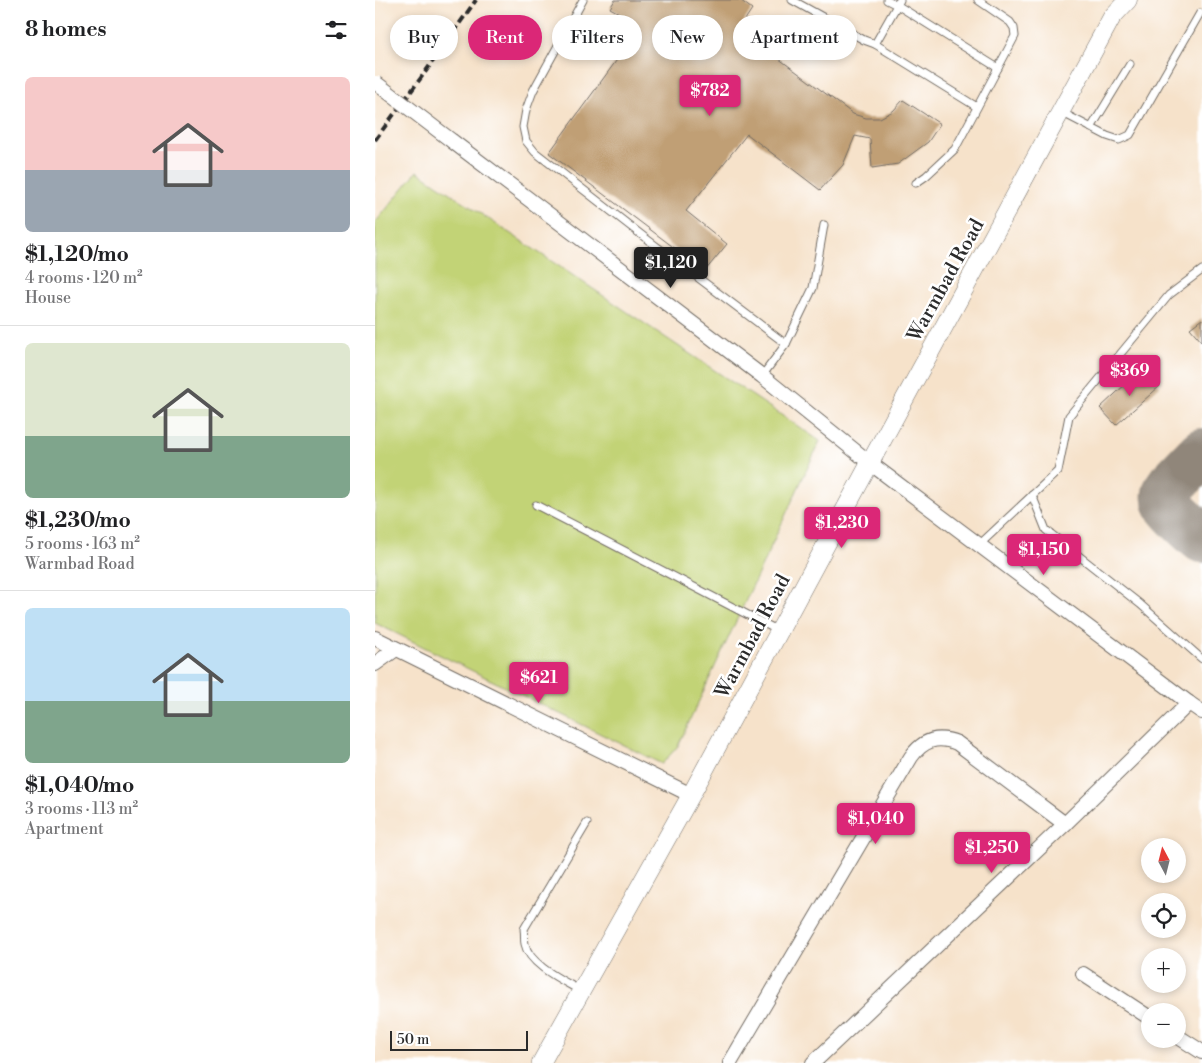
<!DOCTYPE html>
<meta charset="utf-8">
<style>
body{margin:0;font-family:"Libre Bodoni",serif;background:#f2f2f2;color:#202124;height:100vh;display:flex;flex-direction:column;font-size:19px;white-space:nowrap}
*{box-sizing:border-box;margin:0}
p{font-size:16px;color:#757577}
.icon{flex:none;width:28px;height:28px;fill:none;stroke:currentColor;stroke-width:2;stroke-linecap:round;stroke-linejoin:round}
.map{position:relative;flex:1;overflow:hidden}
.drawer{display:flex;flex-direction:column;background:#fff;width:375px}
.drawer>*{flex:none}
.top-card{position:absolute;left:15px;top:15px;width:475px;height:45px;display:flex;gap:10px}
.needle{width:32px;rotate:353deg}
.fabs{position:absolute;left:766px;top:838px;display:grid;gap:10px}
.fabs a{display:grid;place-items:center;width:45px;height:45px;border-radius:50%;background:#fff;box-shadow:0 2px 8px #0003;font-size:25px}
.scale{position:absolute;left:15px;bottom:12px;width:138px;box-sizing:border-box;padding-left:5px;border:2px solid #2b2b2b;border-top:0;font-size:14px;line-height:18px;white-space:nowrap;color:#2b2b2b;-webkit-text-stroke:4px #fff;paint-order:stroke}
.price{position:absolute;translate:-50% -42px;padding:0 11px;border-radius:5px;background:#db2777;color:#fff;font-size:16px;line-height:32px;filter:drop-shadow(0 1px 2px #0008)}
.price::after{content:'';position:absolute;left:50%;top:30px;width:15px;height:11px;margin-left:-8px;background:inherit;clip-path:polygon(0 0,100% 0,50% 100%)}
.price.active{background:#222;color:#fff}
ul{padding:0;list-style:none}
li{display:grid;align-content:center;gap:10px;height:265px;padding:0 25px}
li+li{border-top:1px solid #e0e0e0}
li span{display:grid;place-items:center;height:155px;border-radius:8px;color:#555}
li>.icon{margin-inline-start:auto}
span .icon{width:90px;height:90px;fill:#fffc;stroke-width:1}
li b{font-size:21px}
h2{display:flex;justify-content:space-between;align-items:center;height:60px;padding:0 25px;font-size:21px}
.pill{padding:0 18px;border-radius:22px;background:#fff;box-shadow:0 2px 8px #0003;font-size:18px;line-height:45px}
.pill.active{background:#db2777;color:#fff}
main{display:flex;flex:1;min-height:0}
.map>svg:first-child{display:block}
.green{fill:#c2d376;stroke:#767f50}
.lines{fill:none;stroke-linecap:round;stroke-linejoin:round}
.taxiway{stroke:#90867a;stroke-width:50}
.building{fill:#c09f74}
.service-casing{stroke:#726b63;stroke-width:9}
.minor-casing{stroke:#726b63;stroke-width:16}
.tertiary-casing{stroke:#726b63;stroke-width:19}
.service{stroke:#fff;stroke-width:7}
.minor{stroke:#fff;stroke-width:14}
.tertiary{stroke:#fff;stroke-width:18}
.rail{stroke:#2b2b2b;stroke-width:4;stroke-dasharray:8 4;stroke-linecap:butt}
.minor-bridge-casing{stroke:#726b63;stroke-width:16;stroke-linecap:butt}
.minor-bridge{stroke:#fff;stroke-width:14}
.labels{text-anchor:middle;stroke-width:5;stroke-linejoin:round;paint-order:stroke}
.street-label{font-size:20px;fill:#2b2b2b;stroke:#fff}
</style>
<main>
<section class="drawer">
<h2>8 homes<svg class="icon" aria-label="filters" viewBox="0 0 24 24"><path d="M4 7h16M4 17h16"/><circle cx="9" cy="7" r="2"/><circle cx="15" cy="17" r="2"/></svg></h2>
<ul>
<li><span style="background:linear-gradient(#f6c9c9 60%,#9aa5b1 0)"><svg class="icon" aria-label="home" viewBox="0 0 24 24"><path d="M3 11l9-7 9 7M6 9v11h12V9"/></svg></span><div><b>$1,120/mo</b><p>4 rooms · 120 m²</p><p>House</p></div></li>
<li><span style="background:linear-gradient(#dfe7d0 60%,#7fa58c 0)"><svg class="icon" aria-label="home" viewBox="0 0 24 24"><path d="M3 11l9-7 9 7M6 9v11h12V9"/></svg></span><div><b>$1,230/mo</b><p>5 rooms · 163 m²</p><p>Warmbad Road</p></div></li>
<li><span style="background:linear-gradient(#bfe0f5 60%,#7fa58c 0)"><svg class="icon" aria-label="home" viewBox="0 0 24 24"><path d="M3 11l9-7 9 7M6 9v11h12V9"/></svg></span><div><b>$1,040/mo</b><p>3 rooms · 113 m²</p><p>Apartment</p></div></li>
</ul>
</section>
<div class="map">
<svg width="827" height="1063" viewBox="0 0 827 1063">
<rect width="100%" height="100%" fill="#fff"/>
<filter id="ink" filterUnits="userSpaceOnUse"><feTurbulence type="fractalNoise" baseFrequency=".02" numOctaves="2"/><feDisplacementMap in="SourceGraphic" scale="10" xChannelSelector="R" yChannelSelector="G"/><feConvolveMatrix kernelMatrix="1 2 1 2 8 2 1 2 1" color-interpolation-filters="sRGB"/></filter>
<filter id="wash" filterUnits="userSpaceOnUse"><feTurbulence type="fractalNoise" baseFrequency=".0096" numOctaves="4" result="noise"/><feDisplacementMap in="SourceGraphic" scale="20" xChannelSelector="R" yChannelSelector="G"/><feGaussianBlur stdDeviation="1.12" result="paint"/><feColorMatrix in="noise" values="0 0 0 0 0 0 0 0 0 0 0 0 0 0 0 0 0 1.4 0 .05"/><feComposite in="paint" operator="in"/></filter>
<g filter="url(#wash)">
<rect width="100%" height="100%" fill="#f6e2ca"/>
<path class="green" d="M42,171L445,441L303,746L287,764L0,623V223Z"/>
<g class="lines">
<path class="taxiway" d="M827,453L796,485C792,490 790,497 793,504C797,512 819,531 827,538"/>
</g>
<g id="blocks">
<g class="building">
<path d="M240,0H365L377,9L364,29L478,114L491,118H505L518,111L528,100L565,124L553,142L523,164L497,168L495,139L480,136L468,165L445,190L372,134L311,211L352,244L330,271L174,153L252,46L235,32L246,14L235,8Z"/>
<path d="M827,319V342L815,328Z"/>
<path d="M768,368L785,386L741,425L725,408Z"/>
</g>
</g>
</g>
<g filter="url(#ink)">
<use href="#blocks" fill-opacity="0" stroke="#726b63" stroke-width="1"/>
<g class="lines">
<defs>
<g id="service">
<path d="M208,0L158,91L151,110L148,127L151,141L160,152L273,240L411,344"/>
<path d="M417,0L489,40L500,44L525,0"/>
<path d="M512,0L522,5L623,68"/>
<path d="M500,44L602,107"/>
<path d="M686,112L732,136L744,140L755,135L825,13"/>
<path d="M716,128L755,64"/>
<path d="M541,183L551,176L580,149L640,36L639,28L635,22L603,0"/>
<path d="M387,376L411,344L438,288L449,225"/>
<path d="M657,495L671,530L765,604L827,659"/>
<path d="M161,505L404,631"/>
<path d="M604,545L683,471L694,416L794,295L827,270"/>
<path d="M206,991C189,981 154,965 150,944C149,940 150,934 149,929L212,823"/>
</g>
<g id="minor">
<path d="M77,141L387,376L495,463L814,703L827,712"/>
<path d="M0,638L316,795"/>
<path d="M0,664L21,649"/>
<path d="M708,974L775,1018"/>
<path d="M802,1036L827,1052"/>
<path d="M355,1063L536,757C548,740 562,735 582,743L690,824"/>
<path d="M438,1063L690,824L814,703"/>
</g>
<path id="tertiary" d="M166,1063L316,795L495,463L737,17L753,0"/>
</defs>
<use href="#service" class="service-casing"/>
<use href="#minor" class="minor-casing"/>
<use href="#tertiary" class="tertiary-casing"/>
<use href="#service" class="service"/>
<use href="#minor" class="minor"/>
<use href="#tertiary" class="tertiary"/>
<path class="rail" d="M0,140L51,71L101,0"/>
<defs>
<path id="minor-bridge" d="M1,83L77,141"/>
</defs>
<use href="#minor-bridge" class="minor-bridge-casing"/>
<use href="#minor-bridge" class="minor-bridge"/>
</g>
</g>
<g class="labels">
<g class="street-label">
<text transform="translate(570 280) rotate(-61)" y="7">Warmbad Road</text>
<text transform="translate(377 636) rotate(-62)" y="7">Warmbad Road</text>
</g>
</g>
</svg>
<div class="fabs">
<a><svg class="needle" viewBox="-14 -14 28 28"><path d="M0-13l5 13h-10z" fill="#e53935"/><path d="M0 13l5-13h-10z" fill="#757577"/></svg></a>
<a><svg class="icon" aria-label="locate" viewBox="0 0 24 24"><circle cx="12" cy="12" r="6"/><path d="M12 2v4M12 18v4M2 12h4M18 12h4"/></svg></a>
<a>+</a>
<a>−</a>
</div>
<div class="scale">50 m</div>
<b class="price" style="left:335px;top:117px">$782</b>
<b class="price active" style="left:296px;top:289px">$1,120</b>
<b class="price" style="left:755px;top:397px">$369</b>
<b class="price" style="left:467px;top:549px">$1,230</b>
<b class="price" style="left:669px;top:576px">$1,150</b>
<b class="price" style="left:164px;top:704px">$621</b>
<b class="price" style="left:501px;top:845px">$1,040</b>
<b class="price" style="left:617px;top:874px">$1,250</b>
<div class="top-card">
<a class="pill">Buy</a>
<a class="pill active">Rent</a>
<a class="pill">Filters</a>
<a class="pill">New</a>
<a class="pill">Apartment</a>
</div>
</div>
</main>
